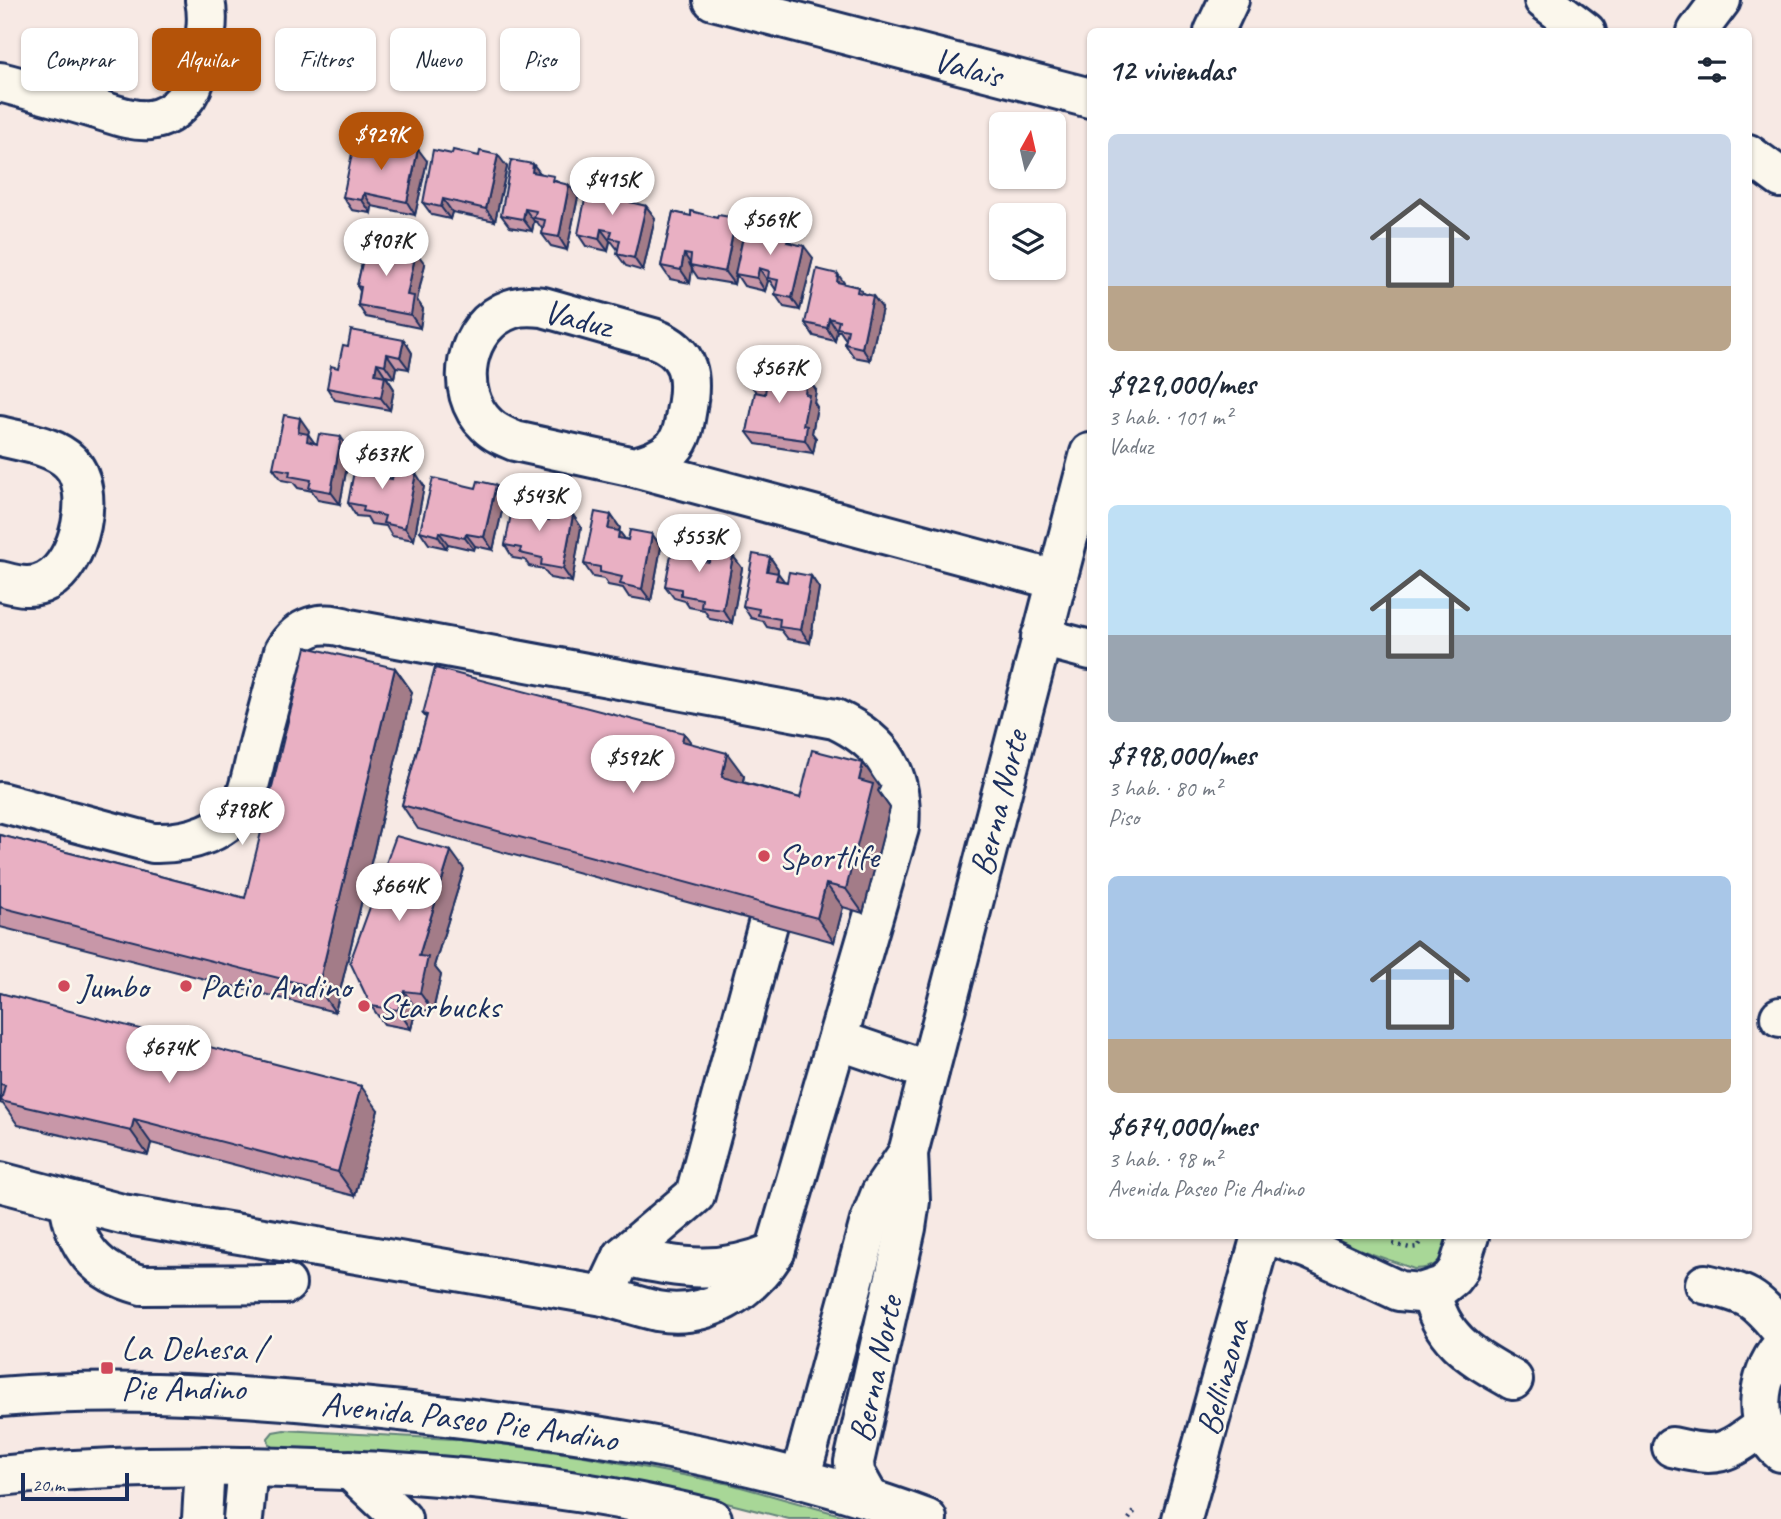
<!DOCTYPE html>
<html lang="es">
<meta charset="utf-8">
<style>
body{margin:0;font-family:Caveat,sans-serif;background:#f6f6f7;color:#1f2937;height:100vh;display:flex;flex-direction:column;font-size:26px;white-space:nowrap}
*{box-sizing:border-box;margin:0}
p{font-size:23px;color:#747a83}
.icon{flex:none;width:38px;height:38px;fill:none;stroke:currentColor;stroke-width:2;stroke-linecap:round;stroke-linejoin:round}
.map{position:relative;flex:1;overflow:hidden}
.panel{position:absolute;left:1087px;top:28px;width:665px;height:1211px;display:flex;flex-direction:column;background:#fff;border-radius:10px;box-shadow:0 2px 5px #0004}
.panel>*{flex:none}
.guide{position:absolute;left:21px;top:28px;width:665px;height:63px;display:flex;gap:14px}
.needle{width:46px;rotate:8deg}
.controls{position:absolute;left:989px;top:112px;display:grid;gap:14px}
.controls a{display:grid;place-items:center;width:77px;height:77px;border-radius:10px;background:#fff;box-shadow:0 2px 5px #0004;font-size:35px}
.scale{position:absolute;left:21px;bottom:18px;width:108px;box-sizing:border-box;padding-left:7px;border:4px solid #1b2f5e;border-top:0;font-size:19px;line-height:24px;white-space:nowrap;color:#1b2f5e;-webkit-text-stroke:5px #fbf7ec;paint-order:stroke}
.price{position:absolute;translate:-50% -60px;padding:0 16px;border-radius:24px;background:#fff;color:#222;font-size:23px;line-height:46px;filter:drop-shadow(0 2px 4px #0008)}
.price::after{content:'';position:absolute;left:50%;top:42px;width:21px;height:16px;margin-left:-10px;background:inherit;clip-path:polygon(0 0,100% 0,50% 100%)}
.price.on{background:#b45309;color:#fff}
ul{padding:0;list-style:none}
li{display:grid;align-content:center;gap:14px;height:371px;padding:0 21px}
li span{display:grid;place-items:center;height:217px;border-radius:10px;color:#555}
li>.icon{margin-inline-start:auto}
span .icon{width:126px;height:126px;fill:#fffc;stroke-width:1}
li b{font-size:30px}
h2{display:flex;justify-content:space-between;align-items:center;height:84px;padding:0 21px;font-size:30px}
.pill{padding:0 24px;border-radius:10px;background:#fff;box-shadow:0 2px 5px #0004;font-size:24px;line-height:63px}
.pill.on{background:#b45309;color:#fff}
.map>svg:first-child{display:block}
.green{fill:#a8d797;stroke:#62837a;stroke-width:2}
.lines{fill:none;stroke-linecap:round;stroke-linejoin:round}
.minor-casing{stroke:#1b2f5e;stroke-width:44}
.path{stroke:#1b2f5e;stroke-width:4.5;stroke-dasharray:2 5;stroke-linecap:butt}
.minor{stroke:#fbf7ec;stroke-width:38}
.wall{fill:#c897a8;stroke:#1b2f5e;stroke-width:2}
.shaded-wall{fill:#a37b88;stroke:#1b2f5e;stroke-width:2}
.building{fill:#e9b0c3;stroke:#1b2f5e;stroke-width:2}
.poi-dot{fill:#d1495b;stroke:#fbf7ec;stroke-width:2.5}
.labels{text-anchor:middle;stroke-width:5;stroke-linejoin:round;paint-order:stroke}
.street-label{font-size:35px;fill:#1b2f5e;stroke:#fbf7ec}
.poi-label{font-size:35px;fill:#1b2f5e;stroke:#fbf7ec;text-anchor:start}
</style>
<div class="map">
<svg width="1781" height="1519" viewBox="0 0 1781 1519">
<rect width="100%" height="100%" fill="#f7e9e4"/>
<filter id="ink" filterUnits="userSpaceOnUse"><feTurbulence type="fractalNoise" baseFrequency=".0143" numOctaves="2"/><feDisplacementMap in="SourceGraphic" scale="14" xChannelSelector="R" yChannelSelector="G"/><feConvolveMatrix kernelMatrix="1 2 1 2 8 2 1 2 1" color-interpolation-filters="sRGB"/></filter>
<g filter="url(#ink)">
<g class="green">
<path d="M1322,1236H1448C1442,1259 1440,1269 1414,1269Z"/>
<path d="M284,1430L472,1440L584,1456L730,1484L855,1519H789L664,1487L513,1463L386,1452L294,1449L275,1448L269,1444L268,1438L273,1432Z"/>
</g>
<g class="lines">
<defs>
<g id="minor">
<path d="M713,0L1090,98"/>
<path d="M1544,0L1586,32"/>
<path d="M1214,32L1229,0"/>
<path d="M1697,32L1721,0"/>
<path d="M0,82C31,90 62,99 93,108C111,113 131,122 150,120C177,116 193,93 198,68C204,45 210,24 205,0"/>
<path d="M1748,154L1781,178"/>
<path d="M0,436C22,442 53,445 70,462C97,489 80,564 47,581C31,590 16,585 0,581"/>
<path d="M634,467C648,463 662,459 673,448C682,438 684,426 686,413C693,377 691,352 653,338L543,307C532,306 521,305 511,309C464,325 452,392 487,425C495,433 505,437 515,441L634,467L1056,580"/>
<path d="M1041,637L1090,650"/>
<path d="M0,802L153,843C186,844 231,833 245,798C252,780 255,759 260,740C268,711 276,681 284,651C299,626 321,619 349,629L835,719C884,742 904,774 899,828L775,1252C750,1292 706,1320 657,1311C639,1307 622,1301 604,1296L122,1214L0,1182"/>
<path d="M1780,1017H1781"/>
<path d="M838,1040L929,1071"/>
<path d="M69,1201C75,1247 96,1273 142,1285L286,1284"/>
<path d="M1273,1236L1311,1250L1399,1291L1420,1293L1442,1286L1452,1278L1458,1270L1469,1236"/>
<path d="M623,1256C682,1268 717,1276 775,1252"/>
<path d="M1705,1284C1747,1294 1754,1296 1781,1330"/>
<path d="M1431,1291C1441,1341 1472,1356 1513,1380"/>
<path d="M604,1296L623,1256L695,1195L768,924"/>
<path d="M1781,1347C1757,1375 1750,1427 1781,1452"/>
<path id="s1" d="M0,1397C133,1386 268,1397 401,1411C580,1430 758,1456 927,1519"/>
<path d="M1672,1447C1719,1458 1723,1455 1762,1427"/>
<path d="M350,1470L402,1519"/>
<path d="M0,1476C95,1466 190,1465 286,1468C428,1472 573,1484 712,1519"/>
<path d="M800,1479L870,1221L881,1193L908,1153"/>
<path d="M869,1498L855,1473L854,1462L906,1228L910,1201L908,1153L1090,453"/>
<path d="M202,1519L205,1466"/>
<path d="M243,1519L248,1467"/>
<path d="M1182,1519L1261,1236"/>
</g>
</defs>
<use href="#minor" class="minor-casing"/>
<g class="path">
<path d="M1393,1244L1410,1248L1418,1247L1424,1236"/>
<path d="M1129,1519L1137,1508"/>
</g>
<use href="#minor" class="minor"/>
</g>
<g class="wall">
<path d="M427,161L415,215L372,206L371,213L352,210L343,197Z"/>
<path d="M533,164L540,173L558,182L578,197L567,250L551,246L542,234L543,230L537,222L534,221L532,231L510,227L501,215Z"/>
<path d="M507,167L495,221L452,212L450,219L432,215L423,203Z"/>
<path d="M611,184L618,194L631,197L636,204L646,206L655,218L643,271L626,266L617,254L618,250L612,242L610,241L608,251L586,246L578,234Z"/>
<path d="M673,212L744,230L775,234L793,243L813,258L800,310L784,307L775,294L776,290L770,281H768L765,291L744,286L736,274L734,284L698,278L692,269L690,283L670,279L661,266Z"/>
<path d="M358,259L425,264L417,300L423,309L420,328L366,317L358,305L360,291L357,286L362,264Z"/>
<path d="M845,284L858,287L863,293L873,296L882,308L870,360L854,357L845,344L846,340L840,331H837L835,341L814,336L805,323Z"/>
<path d="M404,340L412,353L409,369L396,367L394,378L386,376L394,389L390,410L335,400L327,388L338,368L348,346Z"/>
<path d="M750,384L816,390L814,402L817,407L812,433L816,438L813,453L756,444L747,432L756,392Z"/>
<path d="M309,431L308,434L314,443L350,450L340,504L318,500L312,491L298,488L293,482L282,480L273,468Z"/>
<path d="M374,454L383,466L382,470L388,478L424,486L414,540L392,536L386,526L371,524L367,517L356,516L348,503Z"/>
<path d="M496,485L505,498L493,550L475,546L474,550L448,544L446,548L429,544L420,531L476,488Z"/>
<path d="M532,496L540,508V511L546,520H549L573,515L581,527L572,582L550,578L543,569L529,566L525,560L513,558L505,545Z"/>
<path d="M611,515L620,528L619,531L625,539L628,540L652,534L661,547L651,601L629,597L623,588L608,585L604,579L593,577L584,564Z"/>
<path d="M692,537L701,549L700,553L706,561L709,562L733,556L742,568L732,623L710,619L704,610L689,607L685,601L674,598L665,586Z"/>
<path d="M770,557L778,569V573L784,581L787,582L811,576L819,588L810,643L788,639L781,630L767,627L763,621L751,618L743,606Z"/>
<path d="M395,668L412,692L335,1012L0,927V835L245,898Z"/>
<path d="M423,714L692,744L744,776L743,782L800,798L880,787L878,791L890,808L863,913L843,907L834,942L418,829L402,805L426,718Z"/>
<path d="M464,869L434,966L441,975L433,1011L416,1009L411,1029L384,1024L371,1006Z"/>
<path d="M0,993L378,1110L355,1196L151,1143L148,1155L18,1125L3,1104L0,1103Z"/>
</g>
<g class="shaded-wall">
<path d="M418,149L427,161L415,215L407,202Z"/>
<path d="M498,155L507,167L495,221L486,209Z"/>
<path d="M533,164L542,176L532,172Z"/>
<path d="M611,184L620,197L609,192Z"/>
<path d="M569,185L578,197L567,250L559,237Z"/>
<path d="M364,193L372,206L371,213L362,200Z"/>
<path d="M443,199L452,212L450,219L441,207Z"/>
<path d="M646,206L655,218L643,271L634,258Z"/>
<path d="M525,209L534,221L532,231L523,219Z"/>
<path d="M736,218L744,230L734,284L725,272Z"/>
<path d="M768,224L777,237L767,232Z"/>
<path d="M601,229L610,241L608,251L599,239Z"/>
<path d="M804,246L813,258L800,310L792,298Z"/>
<path d="M416,252L425,264L417,300L423,309L420,328L411,315L407,295Z"/>
<path d="M684,254L692,266L690,265L692,269L690,283L681,270Z"/>
<path d="M759,268L768,281L765,291L757,278Z"/>
<path d="M838,274L847,287L837,282Z"/>
<path d="M873,296L882,308L870,360L862,348Z"/>
<path d="M829,318L837,331L835,341L827,328Z"/>
<path d="M404,340L412,353L409,369L400,357Z"/>
<path d="M387,354L396,367L394,378L385,365Z"/>
<path d="M377,363L394,389L390,410L381,398L375,374Z"/>
<path d="M807,377L816,390L814,403L817,407L812,433L816,438L813,453L805,440L803,425L805,394Z"/>
<path d="M300,418L309,431L308,434L317,446L316,453L298,432Z"/>
<path d="M341,437L350,450L340,504L331,492Z"/>
<path d="M374,454L383,466L382,470L391,482L390,489L372,468Z"/>
<path d="M416,473L424,486L414,540L405,528Z"/>
<path d="M496,485L505,498L493,550L484,537Z"/>
<path d="M532,496L540,508L538,522L529,509Z"/>
<path d="M540,511L549,524L539,518Z"/>
<path d="M573,515L581,527L572,582L563,569Z"/>
<path d="M611,515L620,528L617,541L608,529Z"/>
<path d="M619,531L628,543L618,538Z"/>
<path d="M439,532L448,544L446,548L438,536Z"/>
<path d="M466,534L475,546L474,550L465,538Z"/>
<path d="M652,534L661,547L651,601L642,589Z"/>
<path d="M692,537L701,549L700,553L709,565L698,563L689,550Z"/>
<path d="M733,556L742,568L732,623L723,610Z"/>
<path d="M770,557L778,569L776,583L767,571Z"/>
<path d="M778,573L787,585L776,580Z"/>
<path d="M811,576L819,588L810,643L801,630Z"/>
<path d="M395,668L412,692L335,1012L318,988Z"/>
<path d="M684,733L701,756L682,741Z"/>
<path d="M727,753L744,776L738,800L722,777Z"/>
<path d="M863,763L880,787L878,791L890,808L863,913L846,889L859,780Z"/>
<path d="M451,851L464,869L434,966L441,975L433,1011L420,993L419,956Z"/>
<path d="M826,884L843,907L834,942L817,918Z"/>
<path d="M404,991L416,1009L411,1029L398,1010Z"/>
<path d="M361,1086L378,1110L355,1196L338,1172Z"/>
<path d="M134,1119L151,1143L148,1155L131,1131Z"/>
</g>
<g class="building">
<path d="M354,144L373,148L374,144L400,149L401,145L418,149L407,202L364,193L362,200L343,197Z"/>
<path d="M433,150L452,154L453,150L479,156L480,151L498,155L486,209L443,199L441,207L423,203Z"/>
<path d="M511,160L533,164L532,172L554,176L553,181L569,185L559,237L542,234L545,220L534,218L536,211L525,209L523,219L501,215Z"/>
<path d="M589,180L611,184L609,192L631,197L630,202L646,206L634,258L617,254L620,240L610,238L612,231L601,229L599,239L578,234Z"/>
<path d="M691,211L717,218L718,215L736,218L725,272L690,265L691,255L684,254L681,270L661,266L673,212L691,216Z"/>
<path d="M747,219L768,224L767,232L789,237L787,242L804,246L792,298L775,294L778,280L768,278L769,271L759,268L757,278L735,274Z"/>
<path d="M362,241L416,252L407,295L414,296L411,315L358,305L361,287L357,286L363,259H358Z"/>
<path d="M817,269L838,274L837,282L858,287L857,292L873,296L862,348L845,344L848,330L837,328L839,321L829,318L827,328L805,323Z"/>
<path d="M351,330L404,340L400,357L387,354L385,365L377,363L375,374L385,376L381,398L327,388L331,366L338,368L343,345L348,346Z"/>
<path d="M753,367L807,377L805,394L809,395L803,425L807,426L805,440L747,432L755,392L765,394L766,387L750,384Z"/>
<path d="M284,415L300,418L298,432L308,434L307,441L317,444L319,434L341,437L331,492L309,488L311,480L289,476L290,471L273,468Z"/>
<path d="M358,450L374,454L372,468L382,470L381,477L392,479L394,469L416,473L405,528L383,523L385,516L363,511L364,506L348,503Z"/>
<path d="M433,478L476,488L478,481L496,485L484,537L466,534L465,538L439,532L438,536L420,531Z"/>
<path d="M515,493L532,496L529,509L540,511L539,518L549,520L551,511L573,515L563,569L541,565L542,558L520,553L521,548L505,545Z"/>
<path d="M595,512L611,515L608,529L619,531L618,538L628,540L630,530L652,534L642,589L620,584L622,577L600,572V567L584,564Z"/>
<path d="M675,534L692,537L689,550L700,553L699,560L709,562L711,552L733,556L723,610L701,607L702,599L681,595V589L665,586Z"/>
<path d="M753,554L770,557L767,571L778,573L776,580L787,582L789,572L811,576L801,630L779,627L780,619L758,615L759,609L743,606Z"/>
<path d="M306,647L395,668L318,988L0,907V835L245,898Z"/>
<path d="M435,668L684,733L682,741L727,753L722,777L800,798L812,750L863,763L859,780L873,784L846,889L826,884L817,918L402,805L427,715L423,714Z"/>
<path d="M396,836L451,851L419,956L428,957L420,993L404,991L398,1010L371,1006L350,962Z"/>
<path d="M0,993L361,1086L338,1172L134,1119L131,1131L1,1101L5,1085L0,1084Z"/>
</g>
</g>
<g class="poi-dot">
<circle cx="764" cy="856" r="7"/>
<circle cx="64" cy="986" r="7"/>
<circle cx="186" cy="986" r="7"/>
<circle cx="364" cy="1006" r="7"/>
<rect x="100" y="1361" width="14" height="14" rx="3.5"/>
</g>
<g class="labels">
<g class="street-label">
<text transform="translate(968 67) rotate(15)" y="12">Valais</text>
<text transform="translate(578 318) rotate(14)" y="12">Vaduz</text>
<text transform="translate(998 803) rotate(-76)" y="12">Berna Norte</text>
<text transform="translate(875 1369) rotate(-78)" y="12">Berna Norte</text>
<text transform="translate(1222 1377) rotate(-75)" y="12">Bellinzona</text>
<text dy="12" stroke="none"><textPath href="#s1" startOffset="471">Avenida Paseo Pie Andino</textPath></text>
</g>
<g class="poi-label">
<text x="778" y="868">Sportlife</text>
<text x="78" y="998">Jumbo</text>
<text x="200" y="998">Patio Andino</text>
<text x="378" y="1018">Starbucks</text>
<text x="121" y="1360">La Dehesa /<tspan x="121" dy="40">Pie Andino</tspan></text>
</g>
</g>
</svg>
<div class="controls">
<a><svg class="needle" viewBox="-14 -14 28 28"><path d="M0-13l5 13h-10z" fill="#e53935"/><path d="M0 13l5-13h-10z" fill="#747a83"/></svg></a>
<a><svg class="icon" aria-label="layers" viewBox="0 0 24 24"><path d="M12 4l9 5-9 5-9-5zM3 14l9 5 9-5"/></svg></a>
</div>
<div class="scale">20 m</div>
<b class="price on" style="left:381px;top:172px">$929K</b>
<b class="price" style="left:612px;top:217px">$415K</b>
<b class="price" style="left:770px;top:257px">$569K</b>
<b class="price" style="left:386px;top:278px">$907K</b>
<b class="price" style="left:779px;top:405px">$567K</b>
<b class="price" style="left:382px;top:491px">$637K</b>
<b class="price" style="left:539px;top:533px">$543K</b>
<b class="price" style="left:699px;top:574px">$553K</b>
<b class="price" style="left:633px;top:795px">$592K</b>
<b class="price" style="left:242px;top:847px">$798K</b>
<b class="price" style="left:399px;top:923px">$664K</b>
<b class="price" style="left:169px;top:1085px">$674K</b>
<div class="guide">
<a class="pill">Comprar</a>
<a class="pill on">Alquilar</a>
<a class="pill">Filtros</a>
<a class="pill">Nuevo</a>
<a class="pill">Piso</a>
</div>
<section class="panel">
<h2>12 viviendas<svg class="icon" aria-label="filters" viewBox="0 0 24 24"><path d="M4 7h16M4 17h16"/><circle cx="9" cy="7" r="2"/><circle cx="15" cy="17" r="2"/></svg></h2>
<ul>
<li><span style="background:linear-gradient(#c9d6e8 70%,#b9a48a 0)"><svg class="icon" aria-label="home" viewBox="0 0 24 24"><path d="M3 11l9-7 9 7M6 9v11h12V9"/></svg></span><div><b>$929,000/mes</b><p>3 hab. · 101 m²</p><p>Vaduz</p></div></li>
<li><span style="background:linear-gradient(#bfe0f5 60%,#9aa5b1 0)"><svg class="icon" aria-label="home" viewBox="0 0 24 24"><path d="M3 11l9-7 9 7M6 9v11h12V9"/></svg></span><div><b>$798,000/mes</b><p>3 hab. · 80 m²</p><p>Piso</p></div></li>
<li><span style="background:linear-gradient(#a9c7e8 75%,#b9a48a 0)"><svg class="icon" aria-label="home" viewBox="0 0 24 24"><path d="M3 11l9-7 9 7M6 9v11h12V9"/></svg></span><div><b>$674,000/mes</b><p>3 hab. · 98 m²</p><p>Avenida Paseo Pie Andino</p></div></li>
</ul>
</section>
</div>
